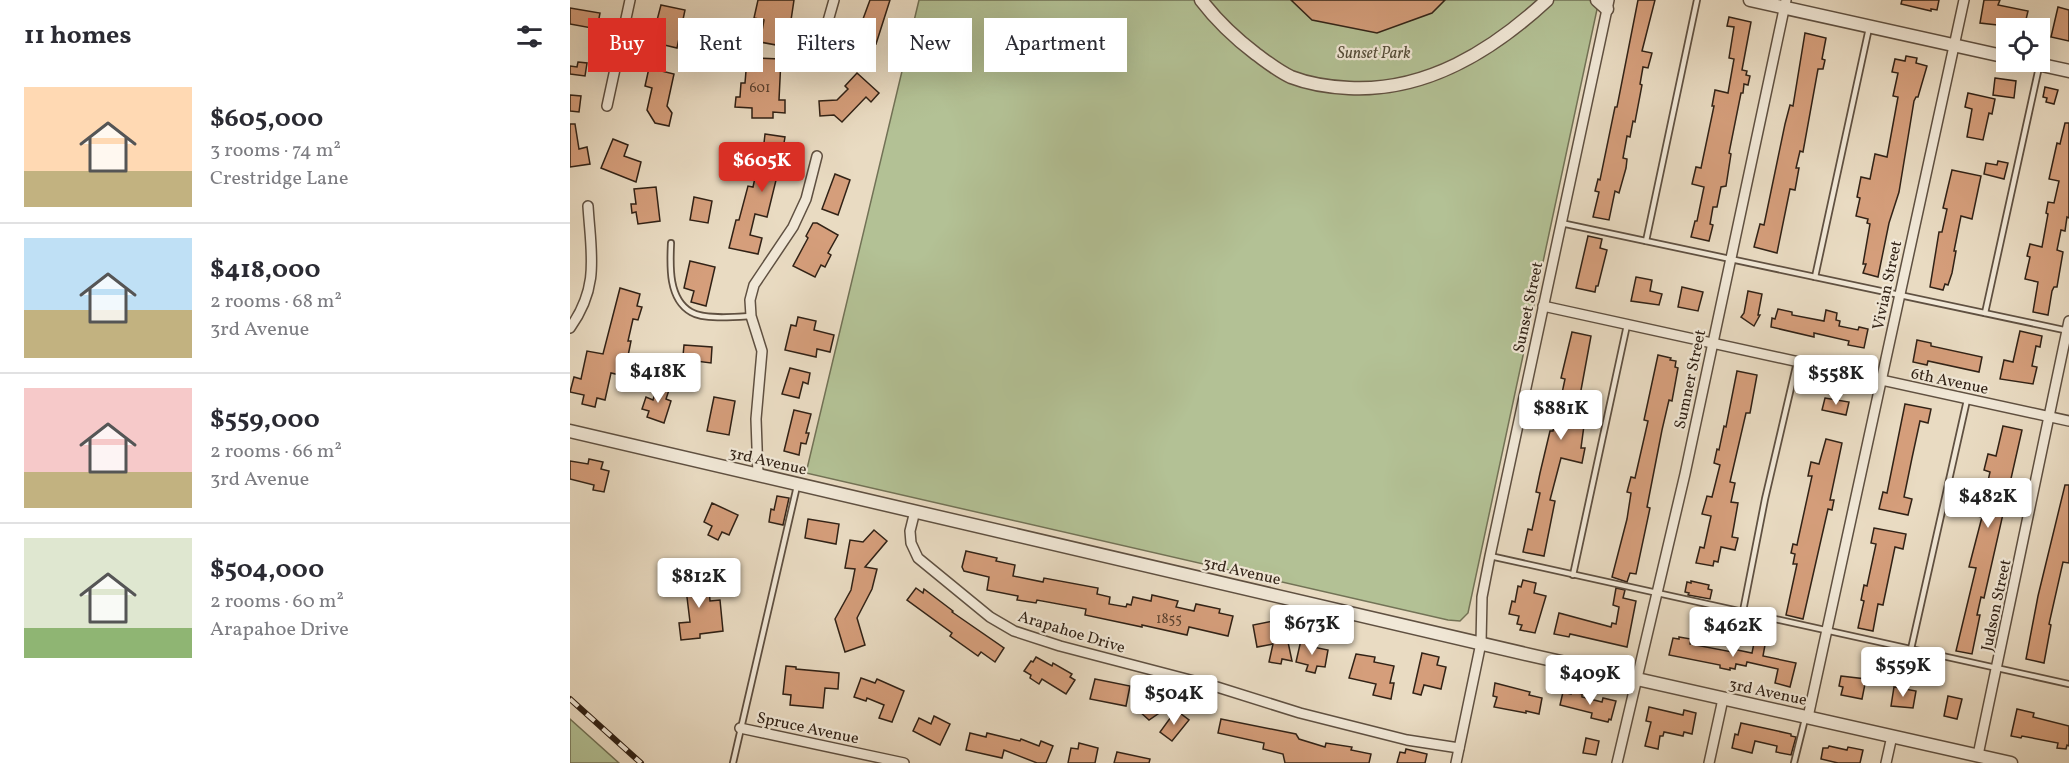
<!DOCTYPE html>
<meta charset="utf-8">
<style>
body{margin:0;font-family:Vollkorn,serif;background:#f2f2f3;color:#2b2b33;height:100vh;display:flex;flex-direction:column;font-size:22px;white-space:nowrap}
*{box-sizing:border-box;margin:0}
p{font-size:20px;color:#7c7c81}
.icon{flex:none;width:33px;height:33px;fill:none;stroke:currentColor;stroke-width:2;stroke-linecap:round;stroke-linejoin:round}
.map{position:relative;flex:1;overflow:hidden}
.details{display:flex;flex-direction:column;background:#fff;width:570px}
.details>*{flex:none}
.banner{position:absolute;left:18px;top:18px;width:570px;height:54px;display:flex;gap:12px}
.fabs{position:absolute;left:1426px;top:18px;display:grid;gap:12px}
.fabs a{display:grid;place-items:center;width:54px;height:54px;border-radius:0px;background:#fff;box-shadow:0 6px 24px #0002;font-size:30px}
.price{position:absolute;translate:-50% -51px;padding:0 14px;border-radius:6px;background:#fff;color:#222;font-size:20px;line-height:39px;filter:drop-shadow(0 2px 3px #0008)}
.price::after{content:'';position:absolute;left:50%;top:36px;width:18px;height:14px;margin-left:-9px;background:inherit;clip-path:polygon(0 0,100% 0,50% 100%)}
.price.on{background:#d93025;color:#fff}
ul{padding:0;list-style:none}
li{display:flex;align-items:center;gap:18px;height:150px;padding:0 24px}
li+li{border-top:2px solid #e1e1e2}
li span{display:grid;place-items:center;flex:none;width:168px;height:120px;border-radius:0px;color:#555}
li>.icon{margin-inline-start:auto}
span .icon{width:72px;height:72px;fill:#fffc;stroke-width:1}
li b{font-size:26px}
h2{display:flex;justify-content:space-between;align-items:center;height:72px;padding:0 24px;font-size:26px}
.pill{padding:0 21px;border-radius:0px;background:#fff;box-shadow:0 6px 24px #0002;font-size:21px;line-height:54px}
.pill.on{background:#d93025;color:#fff}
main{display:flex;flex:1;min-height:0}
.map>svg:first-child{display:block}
.green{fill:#b3c195;stroke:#727256;stroke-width:1.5}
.building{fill:#d59e7b;stroke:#312216;stroke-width:1.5}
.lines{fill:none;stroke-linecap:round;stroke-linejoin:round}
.service-casing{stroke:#5f5041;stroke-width:8}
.minor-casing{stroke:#5f5041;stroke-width:12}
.tertiary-casing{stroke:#5f5041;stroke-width:15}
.service{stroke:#f1e8d7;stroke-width:4.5}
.minor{stroke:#f1e8d7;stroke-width:9}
.tertiary{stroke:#f1e8d7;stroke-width:12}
.rail-casing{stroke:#312216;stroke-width:6}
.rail{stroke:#f1e8d7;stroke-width:4;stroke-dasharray:11;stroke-linecap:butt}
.labels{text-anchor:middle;stroke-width:4.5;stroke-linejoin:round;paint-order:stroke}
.number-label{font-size:14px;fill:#5a412f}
.park-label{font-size:16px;font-style:italic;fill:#524a36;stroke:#f1e8d7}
.street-label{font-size:16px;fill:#312216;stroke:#f1e8d7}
</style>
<main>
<section class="details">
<h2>11 homes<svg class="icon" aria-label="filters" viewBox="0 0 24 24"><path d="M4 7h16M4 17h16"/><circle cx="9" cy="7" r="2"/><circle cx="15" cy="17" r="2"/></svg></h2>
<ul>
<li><span style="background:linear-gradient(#ffd9b3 70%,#c2b280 0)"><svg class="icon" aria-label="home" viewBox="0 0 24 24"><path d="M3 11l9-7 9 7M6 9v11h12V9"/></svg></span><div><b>$605,000</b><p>3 rooms · 74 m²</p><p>Crestridge Lane</p></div></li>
<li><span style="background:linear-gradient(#bfe0f5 60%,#c2b280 0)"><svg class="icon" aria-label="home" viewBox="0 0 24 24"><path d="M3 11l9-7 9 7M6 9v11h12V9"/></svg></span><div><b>$418,000</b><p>2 rooms · 68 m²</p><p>3rd Avenue</p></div></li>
<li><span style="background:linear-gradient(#f6c9c9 70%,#c2b280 0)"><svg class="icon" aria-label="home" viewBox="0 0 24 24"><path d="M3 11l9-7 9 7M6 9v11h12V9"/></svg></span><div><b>$559,000</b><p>2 rooms · 66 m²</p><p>3rd Avenue</p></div></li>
<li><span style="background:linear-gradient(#dfe7d0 75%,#8fb573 0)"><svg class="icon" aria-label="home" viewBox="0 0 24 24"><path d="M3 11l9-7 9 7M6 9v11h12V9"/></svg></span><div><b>$504,000</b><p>2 rooms · 60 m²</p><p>Arapahoe Drive</p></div></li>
</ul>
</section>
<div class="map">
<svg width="1499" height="763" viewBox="0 0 1499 763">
<rect width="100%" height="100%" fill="#e9dbc2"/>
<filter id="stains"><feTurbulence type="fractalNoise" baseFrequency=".00333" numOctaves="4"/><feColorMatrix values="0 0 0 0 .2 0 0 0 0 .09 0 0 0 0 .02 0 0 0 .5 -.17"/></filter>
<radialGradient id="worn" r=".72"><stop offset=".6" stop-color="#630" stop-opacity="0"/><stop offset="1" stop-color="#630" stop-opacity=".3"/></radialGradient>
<g class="green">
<path d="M349,0H1029L898,613L890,621L878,620L236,473Z"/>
<path d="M0,719L49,763H0Z"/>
</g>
<g class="building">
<path d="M188,0H224L217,47L190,42L194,20L184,18Z"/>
<path d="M300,0H320L306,44L286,38Z"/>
<path d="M721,0H875L862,13L807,33L742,20Z"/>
<path d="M1068,0H1085L1072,51L1082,53L1078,68L1073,67L1070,84L1072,85L1065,122L1063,121L1060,137L1057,136L1053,158L1057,159L1056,168L1049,193L1045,191L1039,220L1023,217L1029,192L1025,191L1028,179L1030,180L1045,107H1047Z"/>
<path d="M1332,0H1369L1367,10L1361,9V11L1331,4Z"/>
<path d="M1414,0H1430L1428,5L1458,11L1454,28L1410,23Z"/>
<path d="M91,5L115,10L107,48L90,44L95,25L86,24Z"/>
<path d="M1488,7L1499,10V41L1481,37Z"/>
<path d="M0,8L30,13L27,29L0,24Z"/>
<path d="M1159,17L1181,22L1172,70L1177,71L1176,75L1180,76L1178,85L1174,84L1173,93H1171L1159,153L1161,154L1156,186L1151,187L1147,207H1143L1140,224L1143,225L1139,241L1121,237L1125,221H1127L1134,187L1122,184L1126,167L1131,168L1144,106H1142L1145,90L1158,93L1164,59L1159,58L1164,27L1157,26Z"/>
<path d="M1235,33L1256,38L1252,59L1255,60L1253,69H1248L1233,152L1230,151L1226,168H1229L1225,190L1220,189L1207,253L1184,247L1190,224L1194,225L1215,124L1220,105L1223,106Z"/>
<path d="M1336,56L1347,58L1346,63L1357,66L1348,97H1346L1344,101L1329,192L1319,223L1308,277L1293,273L1296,264H1293L1300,224L1297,223L1298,219L1286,216L1290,198L1287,197L1291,177L1300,179L1305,154L1317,157L1328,97L1323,96L1328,73L1322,72L1325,59L1335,61Z"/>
<path d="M184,58L211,59L209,100H215V113L203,112V118H182V108L165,107L166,97H170L171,83H175L176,71H184Z"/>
<path d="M8,62L17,63L15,76L0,74V66L7,67Z"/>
<path d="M79,68L104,74L97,106L102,113L99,126L85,123L77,110L82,88L75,86Z"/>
<path d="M287,73L309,93L301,102L296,97L272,122L264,115L250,116L249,101L267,100L278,89L275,86Z"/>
<path d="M1425,78L1446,81L1444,98L1423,95Z"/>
<path d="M1475,87L1488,90L1484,104L1476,102L1477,98L1473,97Z"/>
<path d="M1398,93L1425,99L1422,114L1419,113L1413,140L1397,137L1402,109L1395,107Z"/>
<path d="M0,95L11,96L9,112L0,111Z"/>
<path d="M1495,123H1499V218L1497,217L1495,231L1491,230L1487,250L1493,252L1487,287H1484L1482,291L1478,315L1463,312L1468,282L1455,279L1460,257L1457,256L1460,244L1472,247L1478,214L1476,213L1478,202L1484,203L1489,181L1479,179L1487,143L1490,144Z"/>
<path d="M0,124H5L9,149L17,147L20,164L0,167Z"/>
<path d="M195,134L215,137L214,143L223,152L220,177L207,176L197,217L185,214L180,235L192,238L188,254L159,248L166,220H169L178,186L183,187L185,178L190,179Z"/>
<path d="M43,139L58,145L54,156L71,162L66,182L31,168Z"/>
<path d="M1428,161L1438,163L1434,179L1414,174L1416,163L1427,165Z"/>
<path d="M1382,170L1411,176L1402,219L1391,216L1384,251H1386L1382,273L1378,285L1375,284L1373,290L1360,287L1369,232H1372L1377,209L1373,208Z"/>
<path d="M265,174L280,180L268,215L252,209Z"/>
<path d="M86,187L90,221L68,224L66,212L62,213L61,204H66L64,189Z"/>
<path d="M124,197L142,201L138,223L120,220Z"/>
<path d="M243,223H247L268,235L258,253L261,255L255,267L251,265L245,277L223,266L238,238L236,236Z"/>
<path d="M1018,236L1032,239L1030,248L1037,250L1028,286H1026L1025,292L1006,288Z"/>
<path d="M120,261L145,267L136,306L121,302L124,291L114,288Z"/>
<path d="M1066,277L1082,280L1080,291L1092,294L1089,305L1061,301Z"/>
<path d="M1112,287L1133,292L1128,311L1108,307Z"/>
<path d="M50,288L70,294L67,306L72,307L68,320L63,319L58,341H61L54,376L41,373L35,400L27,398L25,407L12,404L14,395L0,392L4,377L11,379L17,351L33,354Z"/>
<path d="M1178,291L1192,294L1188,315H1190L1184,326L1171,317L1174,313Z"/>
<path d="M1208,309L1222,312V315L1254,321L1256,310L1267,313L1266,320L1270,321L1269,326L1288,330L1289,327L1298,329L1294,348L1278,345L1279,341L1244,333V337L1201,327L1202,318L1205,319Z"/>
<path d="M228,317L246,321L244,330L264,335L260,352L247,349L246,357L215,350L221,325L226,326Z"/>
<path d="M1450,331L1472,336L1470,347L1466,346L1462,366L1467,367L1463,384L1430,379L1434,360L1443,362Z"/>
<path d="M1002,332L1021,336L1009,401L1017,403L1011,448H1015L1012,463L991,458L980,500L985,501L974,556L953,552L958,529L962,530L970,493L966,492L970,473L980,431H983L989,398H991L995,379L991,378Z"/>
<path d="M1347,340L1361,343V346L1412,357L1409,372L1358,361L1357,365L1343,362Z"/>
<path d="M114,345L142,347L141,363L126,361L125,369L112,367Z"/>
<path d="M1088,355L1101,358L1100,360L1106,361L1105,367L1108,368L1102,401L1099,400L1092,430L1077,507L1080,508L1066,574L1060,573L1057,582L1042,577L1057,519L1061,493L1057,492L1061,477L1065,478L1078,421L1074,420Z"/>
<path d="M220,368L240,373L238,384L233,382L229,398L212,394Z"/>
<path d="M1167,371L1187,375L1180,413H1176L1160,482L1165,483L1161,502L1168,503L1162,537L1168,538L1165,550L1151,547L1148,562L1144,561L1143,566L1126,563L1130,547L1134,548L1141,516L1132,514L1137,496L1142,497L1150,465L1144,463L1147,449L1149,450L1154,426L1156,427Z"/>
<path d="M88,383L100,387L96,399L101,401L94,423L77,417L79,411L72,409L76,397L83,400Z"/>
<path d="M144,397L165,401L159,435L137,431Z"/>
<path d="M1255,398L1279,402L1276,415L1252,410Z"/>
<path d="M1335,404L1361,409L1358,423L1350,421L1342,458L1334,497L1342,499L1338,515L1309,509L1313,492L1317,493Z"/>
<path d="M224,410L241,414L236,433H239L236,444L231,443L229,455L214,451Z"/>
<path d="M1433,426L1452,430L1414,598L1411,597L1407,615H1410L1402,654L1386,651L1406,568L1399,567L1412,517L1393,513L1396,499L1413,503L1420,472L1414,470L1418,454L1426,456Z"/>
<path d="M1256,439L1272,443L1260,500H1264L1262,510L1258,509L1233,619L1216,615L1227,564H1223L1225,554L1221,553L1223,544L1227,545L1228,540L1242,476H1238L1241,462L1249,464Z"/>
<path d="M19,459L33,462L31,469L39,471L34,492L23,490L24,485L0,479V461L18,464Z"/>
<path d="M1495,485H1499V563L1493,562L1479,624L1481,625L1474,663L1456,659L1468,596Z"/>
<path d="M207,496L219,498L213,525L199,522L201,509L204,510Z"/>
<path d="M142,503L168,515L159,535L152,532L148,540L138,535L142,526L134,522Z"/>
<path d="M238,519L269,524L266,544L235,538Z"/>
<path d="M1304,528L1336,534L1333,549L1325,547L1313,605L1308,604L1303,631L1288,628L1294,601L1291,600L1294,585L1297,586L1306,544L1301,543Z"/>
<path d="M304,530L317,541L295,567L307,569L302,589L287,618L295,645L275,652L265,619L281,590L285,569L275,568L280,540L293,542Z"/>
<path d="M396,551L427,558L426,561L445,565L443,576L473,582L474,578L528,588L527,594L540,597L539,604L556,607L557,604L561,605L563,597L581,601L582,595L608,601L606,607L624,611L626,604L650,609L649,613L663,616L658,636L619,627L617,635L572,625V627L515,615L516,609L467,600L466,603L447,600L448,596L417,590L419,577L394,571L392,567Z"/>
<path d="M125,570L127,588L139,587L140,601L150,600L153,631L130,634V638L111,640L109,623L120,622L116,589L110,590L108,572Z"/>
<path d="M953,580L966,583L964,593L976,596L965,633L950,630L952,625L947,624L949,616L939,614L942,601L945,602L948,586L951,587Z"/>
<path d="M1121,581L1139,585L1138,589L1142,590L1140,599L1118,595L1119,593L1115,592L1117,582L1121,583Z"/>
<path d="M346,588L353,593L354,589L383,611L382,612L434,648L425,662L411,652L408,656L380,636L382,633L337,600Z"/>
<path d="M1046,588L1055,590L1053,598L1066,601L1057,647L1000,634L999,637L984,634L989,613L1041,627L1042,623L1046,624L1049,607L1043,605Z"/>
<path d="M703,621L705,625L714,623L722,661L712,659L711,664L699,662L703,644L687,647L683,625Z"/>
<path d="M1109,637L1121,639L1120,644L1162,652L1163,649L1182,653L1184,643L1195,645L1193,656L1226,663L1220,687L1205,683L1208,669L1177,662L1176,666L1166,664L1165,669L1160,668V670L1150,668V665L1099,655L1103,638L1109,639Z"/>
<path d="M731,640L744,643L743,647L758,650L755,667L747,666L745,673L736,671L738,665L726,662Z"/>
<path d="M852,653L869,657L867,665L876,667L871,689L854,685L851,695L843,693Z"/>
<path d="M786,654L805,657L804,662L824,666L820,683H824L821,699L803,695L806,684L779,678Z"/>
<path d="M466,657L482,666L483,663L502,674L500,677L505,680L496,694L472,679L469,684L460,678L461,675L454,671L461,661L463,662Z"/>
<path d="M216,666L226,667V669L269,673L268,689L255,688L253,708L220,705L221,695L213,694Z"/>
<path d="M1271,676L1296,679L1292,699L1271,695L1273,687L1269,686Z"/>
<path d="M291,678L305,683L307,679L334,691L322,722L309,718L314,705L297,698L296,701L284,697Z"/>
<path d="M525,679L560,686L556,706L520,699Z"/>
<path d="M925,683L960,692L959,695L972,698L969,714L956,711V713L924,707L927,697L923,696Z"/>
<path d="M1324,687L1346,691L1343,708L1321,706Z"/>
<path d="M1001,691L1012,694V697L1032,702L1033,698L1046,701L1041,720L1039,719L1038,722L1021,718L1022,713L990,705L993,692L1001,694Z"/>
<path d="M585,692L601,705L579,720L569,711Z"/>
<path d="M1378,696L1392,699L1387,719L1374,716Z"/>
<path d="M1079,707L1113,715L1114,710L1126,713L1122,734L1114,732L1113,736L1094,732L1093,736H1090L1088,749L1075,746L1081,722L1076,721Z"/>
<path d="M1447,709L1464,713L1463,717L1499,726V746L1497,745L1496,749L1487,748L1488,743L1452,736L1451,738L1441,736Z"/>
<path d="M606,710L619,720L602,741L590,732Z"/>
<path d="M364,716L380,724L370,745L343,731L349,718L361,724Z"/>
<path d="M651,719L726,734L729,739L755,747L756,743L782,747L781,750L801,754L799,763H715L713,754L693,749L694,743L648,733Z"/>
<path d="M1171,723L1221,734V736L1226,737L1221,755L1206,752L1207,746L1185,741L1182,753L1162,748L1165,734L1168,735Z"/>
<path d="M400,733L416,737L417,733L450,741L451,739L469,746L471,741L483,746L476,763H467L434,750L432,758L396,750Z"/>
<path d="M1016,738L1029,741L1026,755L1013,753Z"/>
<path d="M509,743L528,748L525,763H498L501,748L508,749Z"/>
<path d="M1259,746L1277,750L1278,747L1293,750L1290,763H1268L1251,759L1253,748H1258Z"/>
<path d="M836,749L857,754L855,763H827L830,752L835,753Z"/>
<path d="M547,752L580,759L579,763H544Z"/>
</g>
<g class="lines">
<defs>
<g id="service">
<path d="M991,223L1499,331"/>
<path d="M1076,241L1127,0"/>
<path d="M101,243C100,265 98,299 121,312C134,320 166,317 181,316"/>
<path d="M1245,277L1299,28"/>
<path d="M1415,313L1469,67"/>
<path d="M920,556L1499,684"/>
<path d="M1003,575L1057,325"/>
<path d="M1173,611L1195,499L1227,362"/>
<path d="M1341,649L1397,400"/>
<path d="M163,763L227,486"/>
<path d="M1224,763L1235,719"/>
</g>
<g id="minor">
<path d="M250,49L264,0"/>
<path d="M37,106L60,0"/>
<path d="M973,306L1499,421"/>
<path d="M0,328C30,286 21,254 18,206"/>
<path d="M188,475L186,419L192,351L181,316L180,300L184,285L223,227L236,199L247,156"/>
<path d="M345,511L340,531L341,543L348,558L420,617L444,631L490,646L647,687L730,713L837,740L889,748"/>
<path d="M1238,717L1394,0"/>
<path d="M170,728L334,763"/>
<path d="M1408,755L1499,321"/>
<path d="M886,763L911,643L912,597L920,556L1039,0"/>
<path d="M1047,763L1115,474L1216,0"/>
<path d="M1139,763L1153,699"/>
<path d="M1316,763L1322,736"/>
</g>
<g id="tertiary">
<path d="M631,0C647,21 665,38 686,54C697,62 708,71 721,77C739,84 759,87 779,88C856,92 922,51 977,0"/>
<path d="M1027,0L1037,9"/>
<path d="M1180,0L1437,57"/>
<path d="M1458,62L1499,71"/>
<path d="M0,431L960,655L1441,763"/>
</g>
</defs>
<use href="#service" class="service-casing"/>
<use href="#minor" class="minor-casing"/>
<use href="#tertiary" class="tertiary-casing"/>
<use href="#service" class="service"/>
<use href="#minor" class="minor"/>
<use href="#tertiary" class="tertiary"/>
<defs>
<path id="rail" d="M0,699L71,763"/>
</defs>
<use href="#rail" class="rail-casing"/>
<use href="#rail" class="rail"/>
</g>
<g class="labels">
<g class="number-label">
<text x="190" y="92">601</text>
<text x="599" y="623">1855</text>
</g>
<g class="park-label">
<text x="804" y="58">Sunset Park</text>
</g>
<g class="street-label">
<text transform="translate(1316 285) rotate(-78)" y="6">Vivian Street</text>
<text transform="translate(957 307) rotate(-78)" y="6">Sunset Street</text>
<text transform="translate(1119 379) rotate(-78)" y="6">Sumner Street</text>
<text transform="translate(1380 380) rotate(12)" y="6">6th Avenue</text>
<text transform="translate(198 460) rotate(13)" y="6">3rd Avenue</text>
<text transform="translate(672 570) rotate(13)" y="6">3rd Avenue</text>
<text transform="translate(1425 605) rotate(-78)" y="6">Judson Street</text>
<text transform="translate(502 631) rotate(17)" y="6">Arapahoe Drive</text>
<text transform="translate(1198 691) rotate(12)" y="6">3rd Avenue</text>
<text transform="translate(238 727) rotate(12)" y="6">Spruce Avenue</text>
</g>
</g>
<rect width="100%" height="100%" filter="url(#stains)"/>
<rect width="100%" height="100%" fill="url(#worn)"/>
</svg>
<div class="fabs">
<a><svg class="icon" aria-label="locate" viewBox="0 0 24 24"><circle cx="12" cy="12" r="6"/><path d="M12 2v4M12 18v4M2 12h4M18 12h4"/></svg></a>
</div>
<b class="price on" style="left:192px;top:193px">$605K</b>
<b class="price" style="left:88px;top:404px">$418K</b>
<b class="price" style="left:1266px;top:406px">$558K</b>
<b class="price" style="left:991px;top:441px">$881K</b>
<b class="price" style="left:1418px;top:529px">$482K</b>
<b class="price" style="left:129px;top:609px">$812K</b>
<b class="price" style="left:742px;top:656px">$673K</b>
<b class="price" style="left:1163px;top:658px">$462K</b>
<b class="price" style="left:1333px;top:698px">$559K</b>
<b class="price" style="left:1020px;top:706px">$409K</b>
<b class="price" style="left:604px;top:726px">$504K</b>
<div class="banner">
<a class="pill on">Buy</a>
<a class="pill">Rent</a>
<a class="pill">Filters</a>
<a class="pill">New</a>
<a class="pill">Apartment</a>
</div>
</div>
</main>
